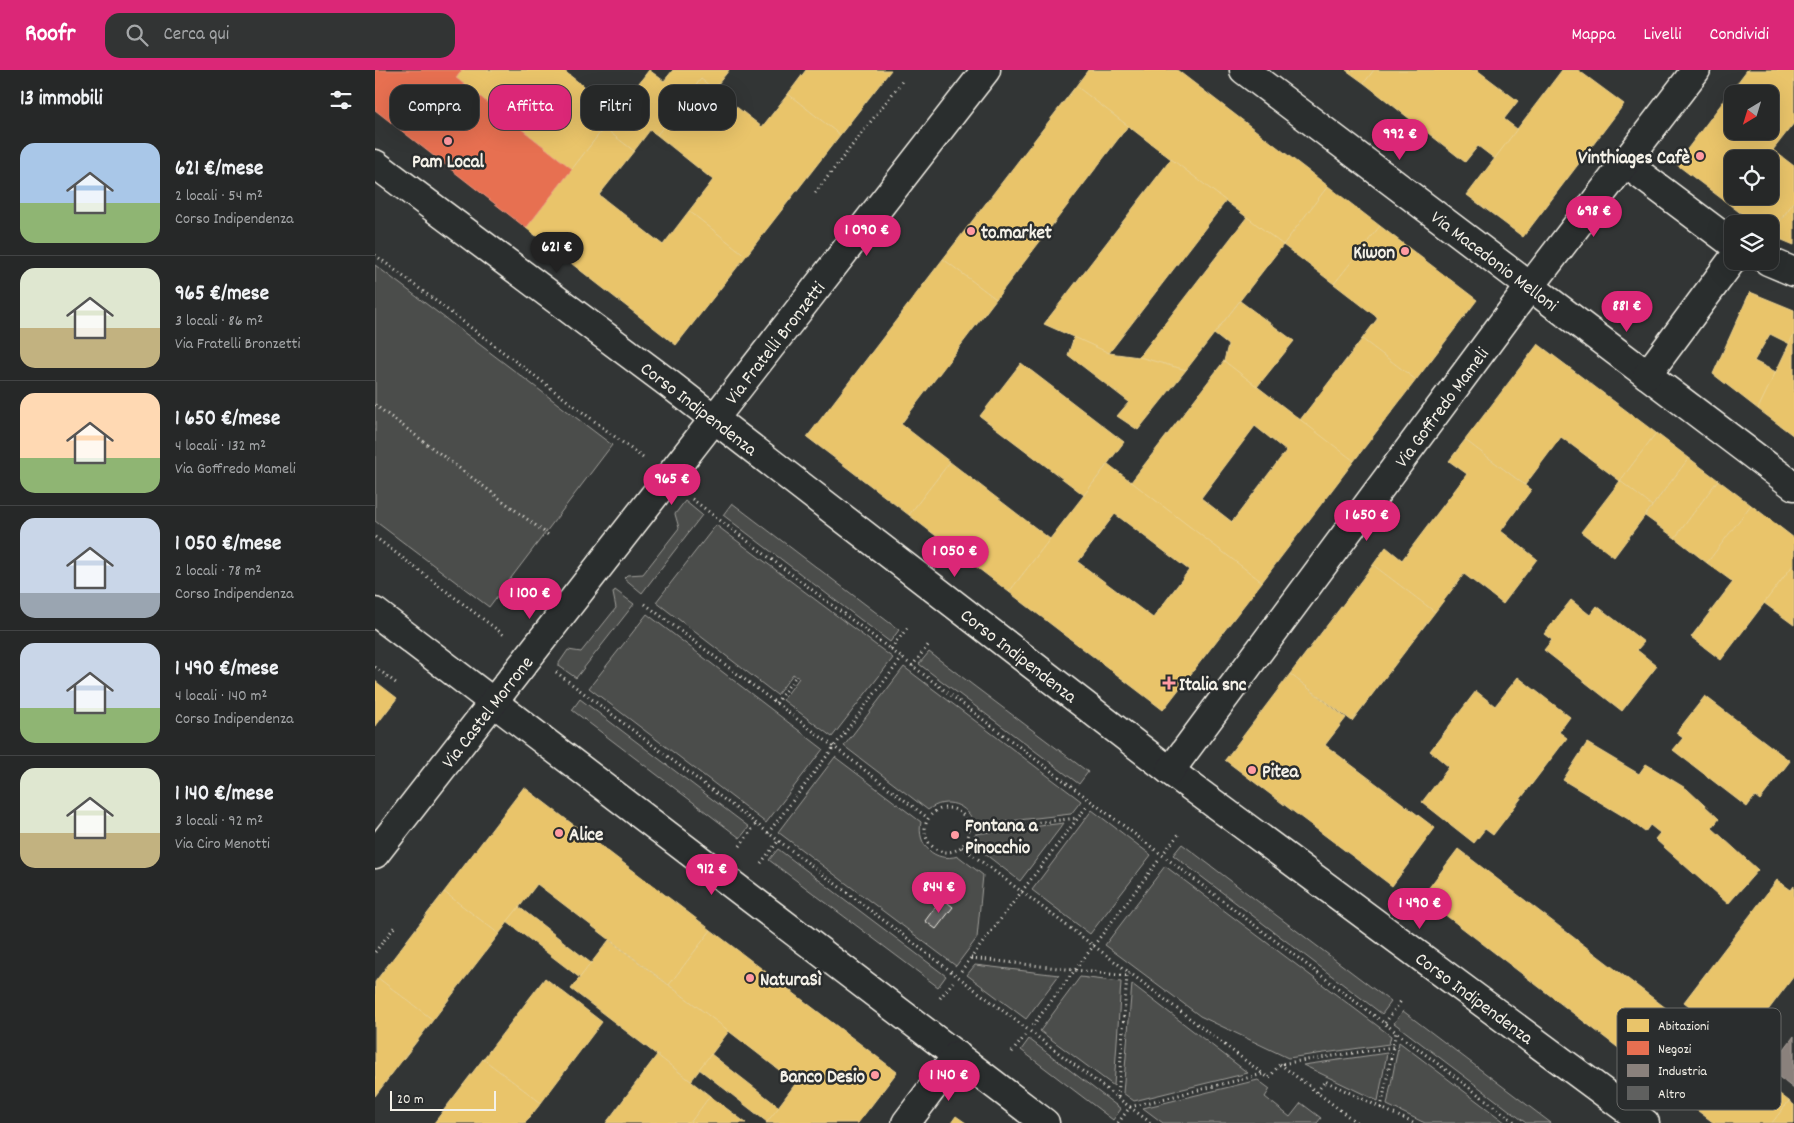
<!DOCTYPE html>
<html lang="it">
<meta charset="utf-8">
<style>
body{margin:0;font-family:Dekko,sans-serif;background:#323434;color:#f1f3f6;height:100vh;display:flex;flex-direction:column;font-size:19px;white-space:nowrap}
*{box-sizing:border-box;margin:0}
p{font-size:16px;color:#a4a6a8}
.icon{flex:none;width:28px;height:28px;fill:none;stroke:currentColor;stroke-width:2;stroke-linecap:round;stroke-linejoin:round}
.map{position:relative;flex:1;overflow:hidden}
.drawer{display:flex;flex-direction:column;background:#262828;width:375px}
.drawer>*{flex:none}
.hud{position:absolute;left:15px;top:15px;width:475px;height:45px;display:flex;gap:10px}
.needle{width:32px;rotate:218deg}
.buttons{position:absolute;left:1349px;top:15px;display:grid;gap:10px}
.buttons a{display:grid;place-items:center;width:55px;height:55px;border-radius:10px;background:#262828;box-shadow:0 5px 20px #0002,0 0 0 1px #424445;font-size:25px}
.scale{position:absolute;left:15px;bottom:12px;width:106px;box-sizing:border-box;padding-left:5px;border:2px solid #f4f1e8;border-top:0;font-size:14px;line-height:18px;white-space:nowrap;color:#f4f1e8;-webkit-text-stroke:4px #2a2d2e;paint-order:stroke}
.price{position:absolute;translate:-50% -42px;padding:0 11px;border-radius:18px;background:#db2777;color:#fff;font-size:16px;line-height:32px;filter:drop-shadow(0 1px 2px #0008)}
.price::after{content:'';position:absolute;left:50%;top:30px;width:15px;height:11px;margin-left:-8px;background:inherit;clip-path:polygon(0 0,100% 0,50% 100%)}
.price.active{background:#222;color:#fff}
ul{padding:0;list-style:none}
li{display:flex;align-items:center;gap:15px;height:125px;padding:0 20px}
li+li{border-top:1px solid #424445}
li span{display:grid;place-items:center;flex:none;width:140px;height:100px;border-radius:15px;color:#555}
li>.icon{margin-inline-start:auto}
span .icon{width:60px;height:60px;fill:#fffc;stroke-width:1}
li b{font-size:21px}
h2{display:flex;justify-content:space-between;align-items:center;height:60px;padding:0 20px;font-size:21px}
.chip{padding:0 18px;border-radius:15px;background:#262828;box-shadow:0 5px 20px #0002,0 0 0 1px #424445;font-size:18px;line-height:45px}
.chip.active{background:#db2777;color:#fff}
header{display:flex;align-items:center;gap:30px;box-sizing:border-box;height:70px;padding:0 25px;background:#db2777;color:#fff}
header strong{font-size:24px}
nav{display:flex;gap:28px;margin-inline-start:auto;font-size:18px}
.search{width:350px;height:45px;background:#323434;display:flex;align-items:center;gap:12px;box-sizing:border-box;padding:0 18px;border-radius:15px;color:#a4a6a8;font-size:19px}
main{display:flex;flex:1;min-height:0}
.map>svg:first-child{display:block}
.green{fill:#4b4d4c;stroke:#a09f9a}
.homes{fill:#e9c46a;stroke:#ecd290;fill-rule:evenodd}
.shops{fill:#e76f51;stroke:#eb967e}
.industry{fill:#8a817c;stroke:#aaa39c}
.building{fill:#5f605f;stroke:#f4f1e8}
.lines{fill:none;stroke-linecap:round;stroke-linejoin:round}
.minor-casing{stroke:#f4f1e8;stroke-width:31}
.path{stroke:#f4f1e8;stroke-width:3;stroke-dasharray:1 4;stroke-linecap:butt}
.minor{stroke:#2a2d2e;stroke-width:28}
.poi-dot{fill:#ff9aa2;stroke:#2a2d2e;stroke-width:2}
.labels{text-anchor:middle;stroke-width:5;stroke-linejoin:round;paint-order:stroke}
.poi-label{font-size:19px;font-weight:bold;fill:#f4f1e8;stroke:#2a2d2e;text-anchor:start}
.street-label{font-size:19px;fill:#f4f1e8;stroke:#2a2d2e}
.key{fill:#2a2d2e;stroke:#676866;stroke-width:1}
.key-label{font-size:14px;fill:#f4f1e8}
</style>
<header>
<strong>Roofr</strong>
<div class="search"><svg class="icon" aria-label="search" viewBox="0 0 24 24"><circle cx="10" cy="10" r="6"/><path d="M15 15l6 6"/></svg>Cerca qui</div>
<nav><a>Mappa</a><a>Livelli</a><a>Condividi</a></nav>
</header>
<main>
<section class="drawer">
<h2>13 immobili<svg class="icon" aria-label="filters" viewBox="0 0 24 24"><path d="M4 7h16M4 17h16"/><circle cx="9" cy="7" r="2"/><circle cx="15" cy="17" r="2"/></svg></h2>
<ul>
<li><span style="background:linear-gradient(#a9c7e8 60%,#8fb573 0)"><svg class="icon" aria-label="home" viewBox="0 0 24 24"><path d="M3 11l9-7 9 7M6 9v11h12V9"/></svg></span><div><b>621 €/mese</b><p>2 locali · 54 m²</p><p>Corso Indipendenza</p></div></li>
<li><span style="background:linear-gradient(#dfe7d0 60%,#c2b280 0)"><svg class="icon" aria-label="home" viewBox="0 0 24 24"><path d="M3 11l9-7 9 7M6 9v11h12V9"/></svg></span><div><b>965 €/mese</b><p>3 locali · 86 m²</p><p>Via Fratelli Bronzetti</p></div></li>
<li><span style="background:linear-gradient(#ffd9b3 65%,#8fb573 0)"><svg class="icon" aria-label="home" viewBox="0 0 24 24"><path d="M3 11l9-7 9 7M6 9v11h12V9"/></svg></span><div><b>1 650 €/mese</b><p>4 locali · 132 m²</p><p>Via Goffredo Mameli</p></div></li>
<li><span style="background:linear-gradient(#c9d6e8 75%,#9aa5b1 0)"><svg class="icon" aria-label="home" viewBox="0 0 24 24"><path d="M3 11l9-7 9 7M6 9v11h12V9"/></svg></span><div><b>1 050 €/mese</b><p>2 locali · 78 m²</p><p>Corso Indipendenza</p></div></li>
<li><span style="background:linear-gradient(#c9d6e8 65%,#8fb573 0)"><svg class="icon" aria-label="home" viewBox="0 0 24 24"><path d="M3 11l9-7 9 7M6 9v11h12V9"/></svg></span><div><b>1 490 €/mese</b><p>4 locali · 140 m²</p><p>Corso Indipendenza</p></div></li>
<li><span style="background:linear-gradient(#dfe7d0 65%,#c2b280 0)"><svg class="icon" aria-label="home" viewBox="0 0 24 24"><path d="M3 11l9-7 9 7M6 9v11h12V9"/></svg></span><div><b>1 140 €/mese</b><p>3 locali · 92 m²</p><p>Via Ciro Menotti</p></div></li>
</ul>
</section>
<div class="map">
<svg width="1419" height="1053" viewBox="0 0 1419 1053">
<rect width="100%" height="100%" fill="#323535"/>
<filter id="ink" filterUnits="userSpaceOnUse"><feTurbulence type="fractalNoise" baseFrequency=".02" numOctaves="2"/><feDisplacementMap in="SourceGraphic" scale="10" xChannelSelector="R" yChannelSelector="G"/><feConvolveMatrix kernelMatrix="1 2 1 2 8 2 1 2 1" color-interpolation-filters="sRGB"/></filter>
<g filter="url(#ink)">
<g class="green">
<path d="M0,195L237,375L114,537L0,451Z"/>
<path d="M310,431L327,445L267,523L249,508L252,505L268,504L304,458L300,444Z"/>
<path d="M357,433L524,560L515,572L348,445Z"/>
<path d="M341,455L518,588L457,667L408,630L424,608L418,604L402,625L281,532Z"/>
<path d="M240,520L259,534L201,608L184,596V593L193,580L206,582L241,538L238,523Z"/>
<path d="M272,544L448,679L391,753L214,618Z"/>
<path d="M554,582L713,702L704,714L544,594Z"/>
<path d="M529,597L706,731L696,744L600,755C593,734 571,726 553,740L469,676Z"/>
<path d="M205,629L374,757L365,768L197,640Z"/>
<path d="M460,687L546,752C541,775 560,793 583,786L608,805L602,868L581,896L403,762Z"/>
<path d="M717,740L776,785L715,864L657,820Z"/>
<path d="M689,753L645,811L597,774L600,764Z"/>
<path d="M807,774L1016,932L1007,944L798,785Z"/>
<path d="M403,779L571,906L563,917L394,790Z"/>
<path d="M790,796L1016,966L1014,974L913,988L825,946L730,875Z"/>
<path d="M600,895L684,905L651,949L592,905Z"/>
<path d="M705,907L746,912L739,1016L665,961Z"/>
<path d="M757,914L873,1003L759,1031L748,1023Z"/>
<path d="M1028,941L1176,1053H1151L1019,953Z"/>
<path d="M654,969L746,1039L738,1050L646,980Z"/>
<path d="M1024,972L1131,1053H1050L1012,1035Z"/>
<path d="M1012,983L1003,1031L928,995Z"/>
<path d="M883,1010L895,1019L890,1027L915,1047L926,1033L946,1048L942,1053H788L768,1038Z"/>
</g>
<g class="homes">
<path d="M87,0H188L241,42L197,99L81,8Z"/>
<path d="M274,0L289,11L298,0H354L339,19L326,9L282,65L275,60L259,81L229,58Z"/>
<path d="M431,0H516L465,65L413,24Z"/>
<path d="M713,0H802L953,116L908,175L701,16Z"/>
<path d="M971,0H999L989,13Z"/>
<path d="M999,0H1102L1143,31L1129,49L1142,59L1120,89L1103,76L1090,92L989,13Z"/>
<path d="M1187,0H1203L1249,34L1148,167L1092,125Z"/>
<path d="M1372,0H1419V53L1398,80L1419,96V132L1395,163V154H1380L1301,94ZM1358,24H1395V61H1358ZM1358,89H1395V126H1358Z"/>
<path d="M326,9L387,57L413,24L465,65L371,186L314,141L338,110L282,65Z"/>
<path d="M701,16L753,56L621,229L568,189Z"/>
<path d="M229,58L259,81L224,125L288,175L314,141L371,186L301,275L151,158Z"/>
<path d="M796,89L851,131L734,283L669,254Z"/>
<path d="M953,116L1005,156L959,214L908,175Z"/>
<path d="M1419,132V175L1395,165Z"/>
<path d="M872,147L908,175L811,300L764,287Z"/>
<path d="M1005,156L1102,230L1041,310L987,269L1003,248L959,214Z"/>
<path d="M568,189L621,229L526,354L575,392L534,445L432,367Z"/>
<path d="M1375,222L1419,240V264L1415,274L1395,264L1379,291L1401,302L1383,339L1338,304Z"/>
<path d="M865,231L919,271L882,317L849,291L853,275L839,264Z"/>
<path d="M1419,264V366L1383,339Z"/>
<path d="M699,267L734,283L764,287L811,300L763,360L742,346L754,332L693,285Z"/>
<path d="M987,269L1041,310L979,391L925,350Z"/>
<path d="M1163,274L1281,363L1245,411L1186,367L1150,415L1090,370Z"/>
<path d="M849,291L979,391L887,512L756,412ZM880,356L911,381L857,452L826,428Z"/>
<path d="M646,293L749,372L709,425L605,346Z"/>
<path d="M1281,363L1314,388L1277,436L1245,411Z"/>
<path d="M1090,370L1156,420L1126,461L1162,489L1128,534L1089,504L1060,542L998,495L1011,477L1027,490L1092,404L1074,391Z"/>
<path d="M1314,388L1343,410L1300,468L1270,446Z"/>
<path d="M575,392L675,469L634,522L534,445Z"/>
<path d="M733,394L887,512L788,640L634,522ZM740,444L814,500L778,548L703,492Z"/>
<path d="M1343,410L1376,435L1332,493L1300,468Z"/>
<path d="M1245,411L1277,436L1239,487L1206,462Z"/>
<path d="M1376,435L1419,468V494L1346,590L1316,567L1358,512L1332,493Z"/>
<path d="M1419,494V555L1389,533Z"/>
<path d="M998,495L1060,542L977,651L915,604Z"/>
<path d="M1196,530L1215,545L1222,536L1269,572L1262,580L1282,596L1247,641L1169,580L1177,570L1169,564Z"/>
<path d="M915,604L971,648L950,675L1060,758L1017,816L850,690Z"/>
<path d="M1143,607L1195,647L1184,662L1192,668L1118,765L1110,759L1099,773L1047,732L1074,697L1055,681L1101,621L1120,636Z"/>
<path d="M0,611L22,628L0,657Z"/>
<path d="M1330,626L1415,691L1385,730L1380,726L1372,737L1298,680L1308,668L1301,663Z"/>
<path d="M1212,673L1264,704L1271,694L1312,719L1344,749L1337,758L1383,800L1353,834L1280,769L1285,763L1275,755L1270,762L1253,749L1188,710Z"/>
<path d="M149,717L336,860L294,915L162,814L124,864L69,822Z"/>
<path d="M1083,779L1300,945L1263,993L1047,827Z"/>
<path d="M1402,810L1416,820L1419,816V906L1366,976L1309,932Z"/>
<path d="M69,822L124,864L58,950L3,908Z"/>
<path d="M144,837L216,893L205,908L132,852Z"/>
<path d="M336,860L522,1002L483,1053H391L421,1013L294,915Z"/>
<path d="M234,870L354,961L316,1011L196,919Z"/>
<path d="M3,908L58,950L0,1026V912Z"/>
<path d="M170,908L227,952L166,1033L108,989Z"/>
<path d="M1332,969L1414,1031L1397,1053H1339L1294,1019Z"/>
<path d="M336,984L404,1037L392,1052L324,999Z"/>
<path d="M282,985L335,1026L315,1053H231Z"/>
<path d="M108,989L166,1033L150,1053H59Z"/>
<path d="M335,1026L371,1053H315Z"/>
<path d="M1414,1031L1419,1035V1053H1397Z"/>
<path d="M581,1046L591,1053H576Z"/>
</g>
<path class="shops" d="M0,0H87L81,8L197,99L151,158L0,40Z"/>
<path class="industry" d="M1419,966V1019L1394,999Z"/>
<path class="building" d="M567,828L578,837L561,859L550,851Z"/>
<g class="lines">
<defs>
<g id="minor">
<path id="s1" d="M869,0L1419,416"/>
<path d="M1250,93L1358,174"/>
<path id="s2" d="M0,94L293,313L795,701L1270,1053"/>
<path d="M1393,191L1419,202"/>
<path d="M1272,305L1358,189"/>
<path d="M0,542L670,1053"/>
<path id="s3" d="M795,701L1141,235L1321,0"/>
<path id="s4" d="M0,784L611,0"/>
<path d="M531,1053L582,985"/>
</g>
</defs>
<use href="#minor" class="minor-casing"/>
<g class="path">
<path d="M440,123L529,9"/>
<path d="M0,185L268,388"/>
<path d="M0,335L176,467"/>
<path d="M317,429L1141,1053"/>
<path d="M0,467L129,565"/>
<path d="M270,534L553,748"/>
<path d="M516,579L532,558"/>
<path d="M537,596L554,574"/>
<path d="M0,597L21,613"/>
<path d="M181,602L776,1053"/>
<path d="M401,633L421,606"/>
<circle cx="572" cy="760" r="22"/>
<path d="M594,760L703,748"/>
<path d="M393,763L527,588"/>
<path d="M365,776L381,754"/>
<path d="M587,777L755,903"/>
<path d="M790,781L804,764"/>
<path d="M386,793L404,770"/>
<path d="M0,882L21,855"/>
<path d="M596,888L752,906L755,903L888,1004"/>
<path d="M586,901L712,736"/>
<path d="M565,928L578,912"/>
<path d="M1010,953L1026,931"/>
<path d="M658,955L784,790"/>
<path d="M637,982L650,966"/>
<path d="M905,994L982,1053"/>
<path d="M942,1022L950,1011L1038,1053"/>
<path d="M743,1027L752,906"/>
<path d="M1006,1038L1021,962"/>
<path d="M743,1053L755,1037L888,1004L894,1008L905,994L1018,977"/>
</g>
<use href="#minor" class="minor"/>
</g>
</g>
<g class="poi-dot">
<circle cx="73" cy="71" r="5"/>
<circle cx="1325" cy="86" r="5"/>
<circle cx="596" cy="161" r="5"/>
<circle cx="1030" cy="181" r="5"/>
<path d="M791.5 605.5h5v5h5v5h-5v5h-5v-5h-5v-5h5z"/>
<circle cx="877" cy="700" r="5"/>
<circle cx="184" cy="763" r="5"/>
<circle cx="580" cy="765" r="5"/>
<circle cx="375" cy="908" r="5"/>
<circle cx="500" cy="1005" r="5"/>
</g>
<g class="labels">
<g class="poi-label">
<text x="1315" y="93" text-anchor="end">Vinthiages Cafè</text>
<text x="73" y="97" text-anchor="middle">Pam Local</text>
<text x="606" y="168">to.market</text>
<text x="1020" y="188" text-anchor="end">Kiwon</text>
<text x="804" y="620">Italia snc</text>
<text x="887" y="707">Pitea</text>
<text x="590" y="761">Fontana a<tspan x="590" dy="22">Pinocchio</tspan></text>
<text x="194" y="770">Alice</text>
<text x="385" y="915">NaturaSì</text>
<text x="490" y="1012" text-anchor="end">Banco Desio</text>
</g>
<g class="street-label">
<text dy="7" stroke="none"><textPath href="#s1" startOffset="315">Via Macedonio Melloni</textPath></text>
<text dy="7" stroke="none"><textPath href="#s4" startOffset="649">Via Fratelli Bronzetti</textPath></text>
<text dy="7" stroke="none"><textPath href="#s3" startOffset="454">Via Goffredo Mameli</textPath></text>
<text dy="7" stroke="none"><textPath href="#s2" startOffset="406">Corso Indipendenza</textPath></text>
<text dy="7" stroke="none"><textPath href="#s2" startOffset="810">Corso Indipendenza</textPath></text>
<text dy="7" stroke="none"><textPath href="#s4" startOffset="181">Via Castel Morrone</textPath></text>
<text dy="7" stroke="none"><textPath href="#s2" startOffset="1380">Corso Indipendenza</textPath></text>
</g>
</g>
<rect x="1242" y="938" width="164" height="102" rx="8" class="key"/>
<rect x="1252" y="949" width="22" height="13" fill="#e9c46a"/>
<rect x="1252" y="971" width="22" height="14" fill="#e76f51"/>
<rect x="1252" y="994" width="22" height="13" fill="#8a817c"/>
<rect x="1252" y="1016" width="22" height="14" fill="#5f605f"/>
<g class="key-label">
<text x="1283" y="960">Abitazioni</text>
<text x="1283" y="983">Negozi</text>
<text x="1283" y="1005">Industria</text>
<text x="1283" y="1028">Altro</text>
</g>
</svg>
<div class="buttons">
<a><svg class="needle" viewBox="-14 -14 28 28"><path d="M0-13l5 13h-10z" fill="#e53935"/><path d="M0 13l5-13h-10z" fill="#a4a6a8"/></svg></a>
<a><svg class="icon" aria-label="locate" viewBox="0 0 24 24"><circle cx="12" cy="12" r="6"/><path d="M12 2v4M12 18v4M2 12h4M18 12h4"/></svg></a>
<a><svg class="icon" aria-label="layers" viewBox="0 0 24 24"><path d="M12 4l9 5-9 5-9-5zM3 14l9 5 9-5"/></svg></a>
</div>
<div class="scale">20 m</div>
<b class="price" style="left:1025px;top:91px">992 €</b>
<b class="price" style="left:1219px;top:168px">698 €</b>
<b class="price" style="left:492px;top:187px">1 090 €</b>
<b class="price active" style="left:182px;top:204px">621 €</b>
<b class="price" style="left:1252px;top:263px">881 €</b>
<b class="price" style="left:297px;top:436px">965 €</b>
<b class="price" style="left:992px;top:472px">1 650 €</b>
<b class="price" style="left:580px;top:508px">1 050 €</b>
<b class="price" style="left:155px;top:550px">1 100 €</b>
<b class="price" style="left:337px;top:826px">912 €</b>
<b class="price" style="left:564px;top:844px">844 €</b>
<b class="price" style="left:1045px;top:860px">1 490 €</b>
<b class="price" style="left:574px;top:1032px">1 140 €</b>
<div class="hud">
<a class="chip">Compra</a>
<a class="chip active">Affitta</a>
<a class="chip">Filtri</a>
<a class="chip">Nuovo</a>
</div>
</div>
</main>
